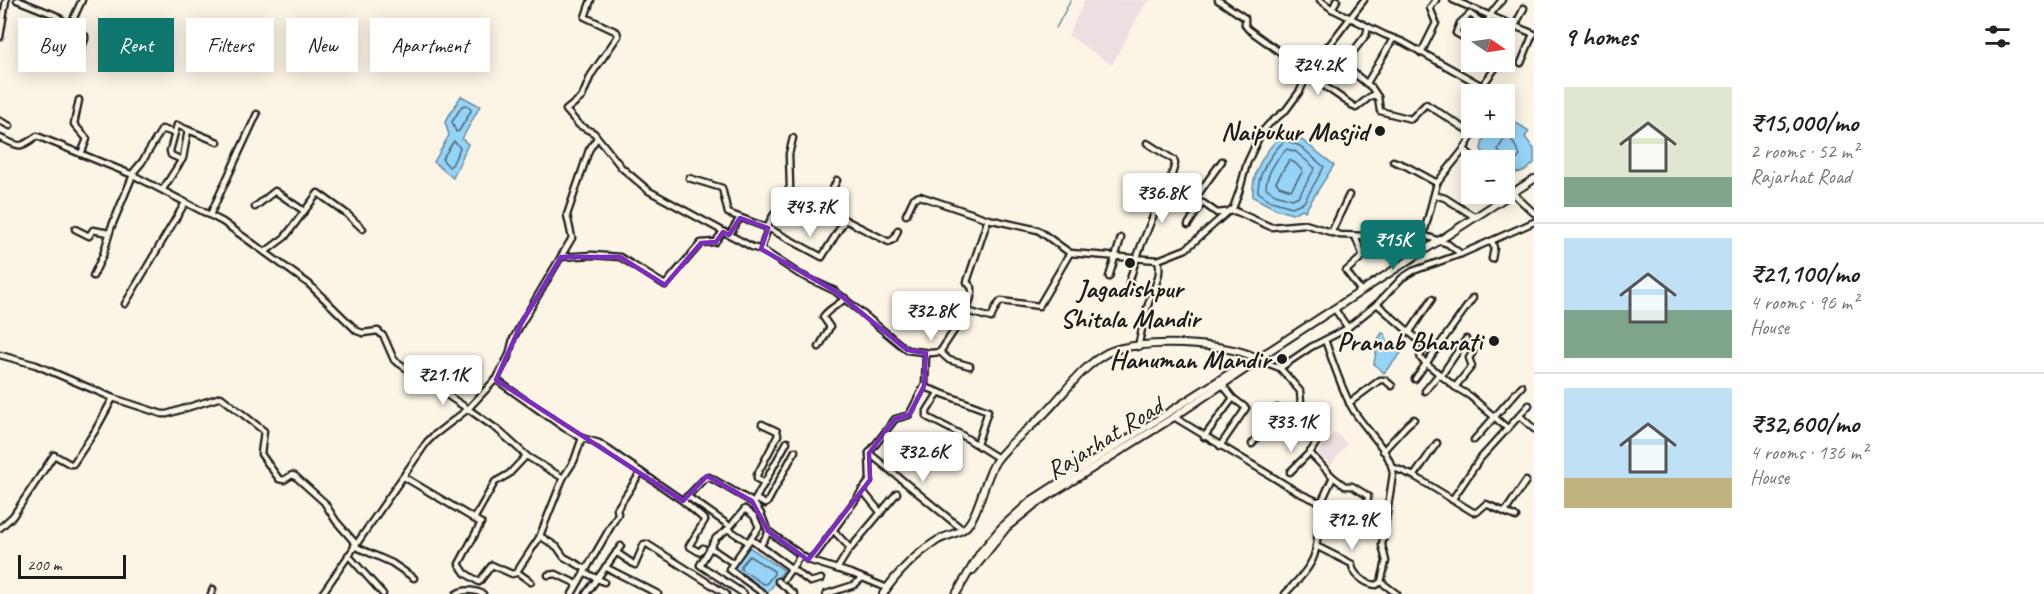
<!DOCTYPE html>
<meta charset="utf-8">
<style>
body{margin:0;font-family:Caveat,sans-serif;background:#f6f6f6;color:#202124;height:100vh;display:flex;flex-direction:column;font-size:22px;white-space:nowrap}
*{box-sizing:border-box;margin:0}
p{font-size:20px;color:#757577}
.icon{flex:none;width:33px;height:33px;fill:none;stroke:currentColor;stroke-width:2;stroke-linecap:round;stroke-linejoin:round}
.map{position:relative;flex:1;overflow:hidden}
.sheet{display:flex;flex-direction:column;background:#fff;width:510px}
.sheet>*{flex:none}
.top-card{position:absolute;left:18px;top:18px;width:570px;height:54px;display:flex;gap:12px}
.needle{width:39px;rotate:103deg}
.controls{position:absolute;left:1461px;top:18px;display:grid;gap:12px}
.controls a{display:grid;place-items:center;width:54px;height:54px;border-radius:0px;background:#fff;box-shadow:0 3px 15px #0003;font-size:30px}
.scale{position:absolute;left:18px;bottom:15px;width:108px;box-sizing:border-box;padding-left:6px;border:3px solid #1c1c1c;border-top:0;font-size:16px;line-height:21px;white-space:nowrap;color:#1c1c1c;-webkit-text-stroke:4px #fcf5e5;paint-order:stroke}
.price{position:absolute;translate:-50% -51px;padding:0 14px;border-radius:6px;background:#fff;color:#222;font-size:20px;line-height:39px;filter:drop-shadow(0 2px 3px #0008)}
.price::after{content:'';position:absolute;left:50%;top:36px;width:18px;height:14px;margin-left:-9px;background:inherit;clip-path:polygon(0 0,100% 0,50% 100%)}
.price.active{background:#0f766e;color:#fff}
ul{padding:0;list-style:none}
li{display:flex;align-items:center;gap:18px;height:150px;padding:0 30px}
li+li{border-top:2px solid #e0e0e0}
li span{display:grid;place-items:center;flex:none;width:168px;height:120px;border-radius:0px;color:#555}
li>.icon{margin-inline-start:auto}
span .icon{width:72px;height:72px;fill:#fffc;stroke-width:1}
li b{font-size:26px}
h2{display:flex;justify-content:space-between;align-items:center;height:72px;padding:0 30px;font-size:26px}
.pill{padding:0 21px;border-radius:0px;background:#fff;box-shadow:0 3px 15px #0003;font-size:21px;line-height:54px}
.pill.active{background:#0f766e;color:#fff}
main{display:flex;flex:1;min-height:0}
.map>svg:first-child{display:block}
.built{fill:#ecdfe1}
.water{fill:#96d4f7;stroke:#658a9f;stroke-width:1.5}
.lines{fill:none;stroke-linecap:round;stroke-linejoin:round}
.shore{stroke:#4d6674;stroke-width:1.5}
.stream{stroke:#658a9f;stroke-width:1.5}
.minor-casing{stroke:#1c1c1c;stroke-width:9}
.major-casing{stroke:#1c1c1c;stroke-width:10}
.minor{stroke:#fcf5e5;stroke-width:4.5}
.major{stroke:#fcf5e5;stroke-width:6}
.marked{fill:none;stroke:#7b2cbf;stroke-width:4.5;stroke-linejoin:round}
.poi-dot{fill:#1c1c1c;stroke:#fcf5e5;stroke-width:2}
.labels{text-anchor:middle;stroke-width:4.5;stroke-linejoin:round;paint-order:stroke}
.poi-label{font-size:26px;font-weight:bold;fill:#1c1c1c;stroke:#fcf5e5;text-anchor:end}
.street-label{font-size:26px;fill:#1c1c1c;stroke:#fcf5e5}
</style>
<main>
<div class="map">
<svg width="1534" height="594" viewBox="0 0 1534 594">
<rect width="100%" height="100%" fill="#fcf5e5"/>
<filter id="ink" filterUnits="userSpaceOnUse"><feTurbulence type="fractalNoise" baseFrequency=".0167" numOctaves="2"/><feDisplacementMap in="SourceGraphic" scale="12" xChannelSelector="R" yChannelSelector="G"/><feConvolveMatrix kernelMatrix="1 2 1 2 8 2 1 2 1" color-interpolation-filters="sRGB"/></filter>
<g filter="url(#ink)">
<g class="built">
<path d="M1085,0H1153L1145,4L1112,65L1068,35Z"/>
<path d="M1335,431L1347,444L1331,465L1318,454Z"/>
</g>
<g class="water">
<path d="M461,96L480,106L462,139L468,144L453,178L434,162L449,135L445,122Z"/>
<path d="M1505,117L1510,119L1529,131L1525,137L1534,149V163C1525,172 1518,176 1506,170L1504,160C1492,160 1487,160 1481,149L1483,140L1491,134L1495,128H1504Z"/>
<path d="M1284,133L1303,141L1334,165L1305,211L1302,209L1292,214L1276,209L1253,197C1251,171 1265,150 1284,133Z"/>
<path d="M1410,237L1402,244L1401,255L1393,261H1389C1381,254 1374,249 1369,239Z"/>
<path d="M1382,333L1385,334L1388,343L1401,353L1384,373L1374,364L1378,339Z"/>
<path d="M749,547L784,570L767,594L730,570Z"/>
</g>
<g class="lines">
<g class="shore">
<path d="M465,105L470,108L471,111L459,131L456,132L452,122L462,106Z"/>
<path d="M1509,135L1520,155L1518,159L1502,157L1498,149L1506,136Z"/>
<path d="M1285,140L1300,146L1324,167L1304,202L1292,207L1271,201L1258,192C1258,171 1271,154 1285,140Z"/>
<path d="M454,141L460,148L452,165L449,167L442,159Z"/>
<path d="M1287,149L1296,152L1315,168L1299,196L1292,199L1275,194L1266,188C1266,174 1277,158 1287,149Z"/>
<path d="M1289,160L1295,163L1303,171L1291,190L1279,186L1276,182Z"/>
<path d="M749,556L774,571V574L766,584H763L741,569V566Z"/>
</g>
<path class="stream" d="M1056,28L1071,0"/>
<defs>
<g id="minor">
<path d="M17,0L55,15L85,36V39L79,54"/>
<path d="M591,0L585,17L617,32L618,36L591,75L582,97L566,110L579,125L594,133L622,168L649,191L752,247L764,251L799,274L835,291L907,350L931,353L940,352L967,311L991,318L996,307L1001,301L1039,306L1070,253L1158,260C1163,276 1152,290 1148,305C1144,319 1141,333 1138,347"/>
<path d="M1218,0L1245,18V25L1248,29L1288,58L1304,67L1310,76L1356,108L1372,95L1378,97L1380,111L1411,119L1426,104L1473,134"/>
<path d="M1320,0L1332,9L1385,35L1403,42L1482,86L1492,94"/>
<path d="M1453,0L1534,34"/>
<path d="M1332,9L1337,0"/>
<path d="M1470,14L1460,23L1456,33L1472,42"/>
<path d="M1470,14L1482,22L1481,28"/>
<path d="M70,26L82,0"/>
<path d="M1515,26L1524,8"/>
<path d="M1484,28L1493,11L1502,0"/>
<path d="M0,37L6,0"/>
<path d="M1327,46L1343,64L1372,88L1378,97"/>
<path d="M1352,53L1366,35L1368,27"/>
<path d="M1421,53L1436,23L1430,8L1436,0"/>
<path d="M1521,63L1533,34"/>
<path d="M1367,83L1393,39"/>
<path d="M1482,86L1500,62"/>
<path d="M79,100L74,124L87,139L81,154"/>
<path d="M0,121L10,126"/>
<path d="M0,138C21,146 17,150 37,136L133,175L223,222L309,284L357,331L363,333L378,331L384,337L394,360L468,409L494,381H498L563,427L582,438L599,443L683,501L704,479L709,477L754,503L761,514L768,531L808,560L853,574L887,588"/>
<path d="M1147,143L1174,160L1175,164L1170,181L1196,197L1222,161"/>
<path d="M1464,149L1477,128"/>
<path d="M182,160L171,155L170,151L177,125L188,130"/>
<path d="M1393,161L1406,166L1437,183L1464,149L1476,160"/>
<path d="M132,174L142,162L162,129L174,133"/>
<path d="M689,178L722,188L728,213L768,228L822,257L845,220"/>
<path d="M1504,185L1534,213"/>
<path d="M163,189L183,158L188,130L218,142"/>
<path d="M788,191L889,242L894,239L898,230"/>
<path d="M1435,195L1445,198L1475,217"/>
<path d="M1203,203L1217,213L1235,211L1271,227L1305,224L1340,235L1391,237L1407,234H1420L1448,244L1461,254"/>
<path d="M255,207L275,191L304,211"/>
<path d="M823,209L837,180"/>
<path d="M1232,211L1239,192L1247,163L1261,133L1269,124L1286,110L1300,91L1308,73L1364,0"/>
<path d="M210,215L257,114"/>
<path d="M906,215L914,198L920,196L988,219L1038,230L1070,253"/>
<path d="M1188,225L1202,203"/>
<path d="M75,229L89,236L93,230L109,233"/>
<path d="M1331,233L1349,195"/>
<path d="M729,235L740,218"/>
<path d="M1355,236L1363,256L1346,271L1361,291"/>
<path d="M1423,237L1437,183"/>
<path d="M761,250L770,221L790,187L789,154L793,138"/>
<path d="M265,252L285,237L318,193L347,214L363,229"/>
<path d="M561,257L592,255L620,257L665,285L701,243L715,242L723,232"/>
<path d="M1492,259L1494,248L1492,241"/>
<path d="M1158,260L1186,249L1230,210"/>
<path d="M93,276L103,255L111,228L133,175"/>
<path d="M1109,277L1121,238"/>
<path d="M1129,283C1134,264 1140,247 1148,229C1155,212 1160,196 1170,181"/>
<path d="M125,304L185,203"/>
<path d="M1377,304L1424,345L1425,348L1420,355L1421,359L1455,387L1470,396L1507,428"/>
<path d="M967,311L972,293V288L967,282L988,219"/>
<path d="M1336,311L1348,328"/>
<path d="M1409,333L1432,299"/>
<path d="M1325,340C1333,362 1340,385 1351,406C1362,428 1391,449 1393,474L1382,545L1386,561L1381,582L1397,594"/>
<path d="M819,347L830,327L823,317C829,308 838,306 845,298"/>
<path d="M940,352L949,360L970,366"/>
<path d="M926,353L925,387L988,411L977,444"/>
<path d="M0,355L36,365L113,398L162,414H167L221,397L264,431L261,454L279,479L284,480L292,475L295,476L324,502L336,521L356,544"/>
<path d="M1280,368L1311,347L1346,329L1377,304L1402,278L1413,271L1461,254L1534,222"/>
<path d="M1441,376L1466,339"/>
<path d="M1415,379L1473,298"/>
<path d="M496,380L509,355L513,339L521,324L572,238L567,215L589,150L597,138"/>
<path d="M1455,387L1472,366L1469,358L1473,352"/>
<path d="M1425,391L1439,374"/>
<path d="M939,392L927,411V417L960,434L998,458"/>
<path d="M1349,403L1380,380H1385L1392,386"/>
<path d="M1520,416L1534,429"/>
<path d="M1174,417L1299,493L1321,503L1333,477L1310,453L1322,433L1301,403L1300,391L1280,368L1259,360"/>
<path d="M762,424L777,431L778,435L757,475V479L765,483"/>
<path d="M1281,424L1301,403"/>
<path d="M1204,437L1233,398"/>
<path d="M1474,440L1522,386"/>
<path d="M1252,444L1277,408L1280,409L1289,416"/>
<path d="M1220,446L1246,408L1233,398L1221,383"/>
<path d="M1383,451L1407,425L1414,419"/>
<path d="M869,453L963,530"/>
<path d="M1392,467L1414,476L1473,512H1477L1486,504L1516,517"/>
<path d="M1290,472L1310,452"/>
<path d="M1414,476L1437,443"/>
<path d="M404,477L481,523L459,564L465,573L479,582L492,565L512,574L516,573L539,538L563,478L574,461L582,438"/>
<path d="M1333,477L1345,486H1352L1368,496L1367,507"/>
<path d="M862,490L881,513"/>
<path d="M687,496L727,524"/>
<path d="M756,499L765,504L767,503L795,451"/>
<path d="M755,500L787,442"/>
<path d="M1452,500L1479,460L1529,405"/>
<path d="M683,501L705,520L689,546L699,552L703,548"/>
<path d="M1505,512L1526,481"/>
<path d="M474,519L495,482L509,474L526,456"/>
<path d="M0,528L13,516L54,455L70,464H73L95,431L113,398"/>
<path d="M728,529L745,509L754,516L759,527L729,569L764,594"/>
<path d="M833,530L850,548L837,569"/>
<path d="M540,536L557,547L564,557L586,569"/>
<path d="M751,539L810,582L821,579"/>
<path d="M354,546L392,563L414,578"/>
<path d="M760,546L769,532"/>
<path d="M1316,546L1352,564C1352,574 1365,584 1376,585L1381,582"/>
<path d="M711,548L733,563"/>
<path d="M850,549L897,493"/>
<path d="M616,552L635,565L644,544H647L726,594"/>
<path d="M348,555L383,594"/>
<path d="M808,560L816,554L870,480L869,453L895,419L909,415L924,386"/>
<path d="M605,567L658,594"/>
<path d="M517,572L531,582"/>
<path d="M584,572L604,582"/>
<path d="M548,575L556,574L577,584"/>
<path d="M784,579L801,555"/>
<path d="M778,581L794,594"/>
<path d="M211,594L213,589"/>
<path d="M322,594L427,442L433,436L468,409L498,430L528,457L563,478"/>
<path d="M456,594C464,589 474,590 483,594"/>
<path d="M572,594L618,514L617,509L641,472"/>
<path d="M586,594L621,546"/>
<path d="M744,594L700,565L716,538L728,529L748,542"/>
<path d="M826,594L854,585L862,578"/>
<path d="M1285,594C1295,583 1309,570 1314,556C1319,542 1317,520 1321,503"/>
</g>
<g id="major">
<path d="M973,570L1007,527L1034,505L1174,417L1253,364"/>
<path d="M883,594C896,574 917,553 938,540C946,535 959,534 966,527C979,514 984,479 996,461C1010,441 1029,430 1045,413C1065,393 1081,367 1107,353C1136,338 1231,342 1258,359"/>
<path d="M956,594L980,553L1001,528L1032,500L1238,368L1269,351L1534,179"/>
</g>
</defs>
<use href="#minor" class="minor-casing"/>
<use href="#major" class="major-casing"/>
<use href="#minor" class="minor"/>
<use href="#major" class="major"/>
</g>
</g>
<path class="marked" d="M740,218L768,228L761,249L835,291L907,350L926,353L924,386L909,415L895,419L869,453L870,480L808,560L768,531L752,501L707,476L683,501L496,380L521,324L561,257H620L665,285L701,243L716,242L723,232L729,235Z"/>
<g class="poi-dot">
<circle cx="1380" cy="131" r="6"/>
<circle cx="1130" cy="263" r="6"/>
<circle cx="1494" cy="341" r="6"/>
<circle cx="1282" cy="359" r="6"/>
</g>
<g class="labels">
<g class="poi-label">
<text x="1368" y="140">Naipukur Masjid</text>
<text x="1130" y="297" text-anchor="middle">Jagadishpur<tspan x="1130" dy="30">Shitala Mandir</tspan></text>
<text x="1482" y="350">Pranab Bharati</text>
<text x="1270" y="368">Hanuman Mandir</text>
</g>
<g class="street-label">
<text transform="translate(1104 438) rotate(-32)" y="9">Rajarhat Road</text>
</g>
</g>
</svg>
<div class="controls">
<a><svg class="needle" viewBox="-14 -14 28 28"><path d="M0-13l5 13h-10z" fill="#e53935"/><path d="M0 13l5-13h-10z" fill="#757577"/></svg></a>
<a>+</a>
<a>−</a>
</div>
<div class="scale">200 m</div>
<b class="price" style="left:1318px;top:96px">₹24.2K</b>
<b class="price" style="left:1162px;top:224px">₹36.8K</b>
<b class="price" style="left:810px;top:238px">₹43.7K</b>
<b class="price active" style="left:1393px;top:271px">₹15K</b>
<b class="price" style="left:931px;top:342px">₹32.8K</b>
<b class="price" style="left:443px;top:406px">₹21.1K</b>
<b class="price" style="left:1291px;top:453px">₹33.1K</b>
<b class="price" style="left:923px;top:483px">₹32.6K</b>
<b class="price" style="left:1352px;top:551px">₹12.9K</b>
<div class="top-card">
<a class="pill">Buy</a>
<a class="pill active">Rent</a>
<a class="pill">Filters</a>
<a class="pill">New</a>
<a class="pill">Apartment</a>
</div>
</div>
<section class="sheet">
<h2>9 homes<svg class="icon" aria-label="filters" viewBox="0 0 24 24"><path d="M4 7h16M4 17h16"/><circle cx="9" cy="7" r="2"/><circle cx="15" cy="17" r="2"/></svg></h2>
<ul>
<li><span style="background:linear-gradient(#dfe7d0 75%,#7fa58c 0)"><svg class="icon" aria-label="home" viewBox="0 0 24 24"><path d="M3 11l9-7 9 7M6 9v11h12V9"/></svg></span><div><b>₹15,000/mo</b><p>2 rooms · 52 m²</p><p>Rajarhat Road</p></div></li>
<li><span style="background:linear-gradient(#bfe0f5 60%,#7fa58c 0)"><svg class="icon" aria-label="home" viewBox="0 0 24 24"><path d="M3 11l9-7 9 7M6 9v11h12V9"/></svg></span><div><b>₹21,100/mo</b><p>4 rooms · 96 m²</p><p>House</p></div></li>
<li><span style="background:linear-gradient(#bfe0f5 75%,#c2b280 0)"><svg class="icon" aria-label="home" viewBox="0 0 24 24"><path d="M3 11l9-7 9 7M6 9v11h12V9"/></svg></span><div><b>₹32,600/mo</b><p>4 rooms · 136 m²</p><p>House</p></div></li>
</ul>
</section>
</main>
